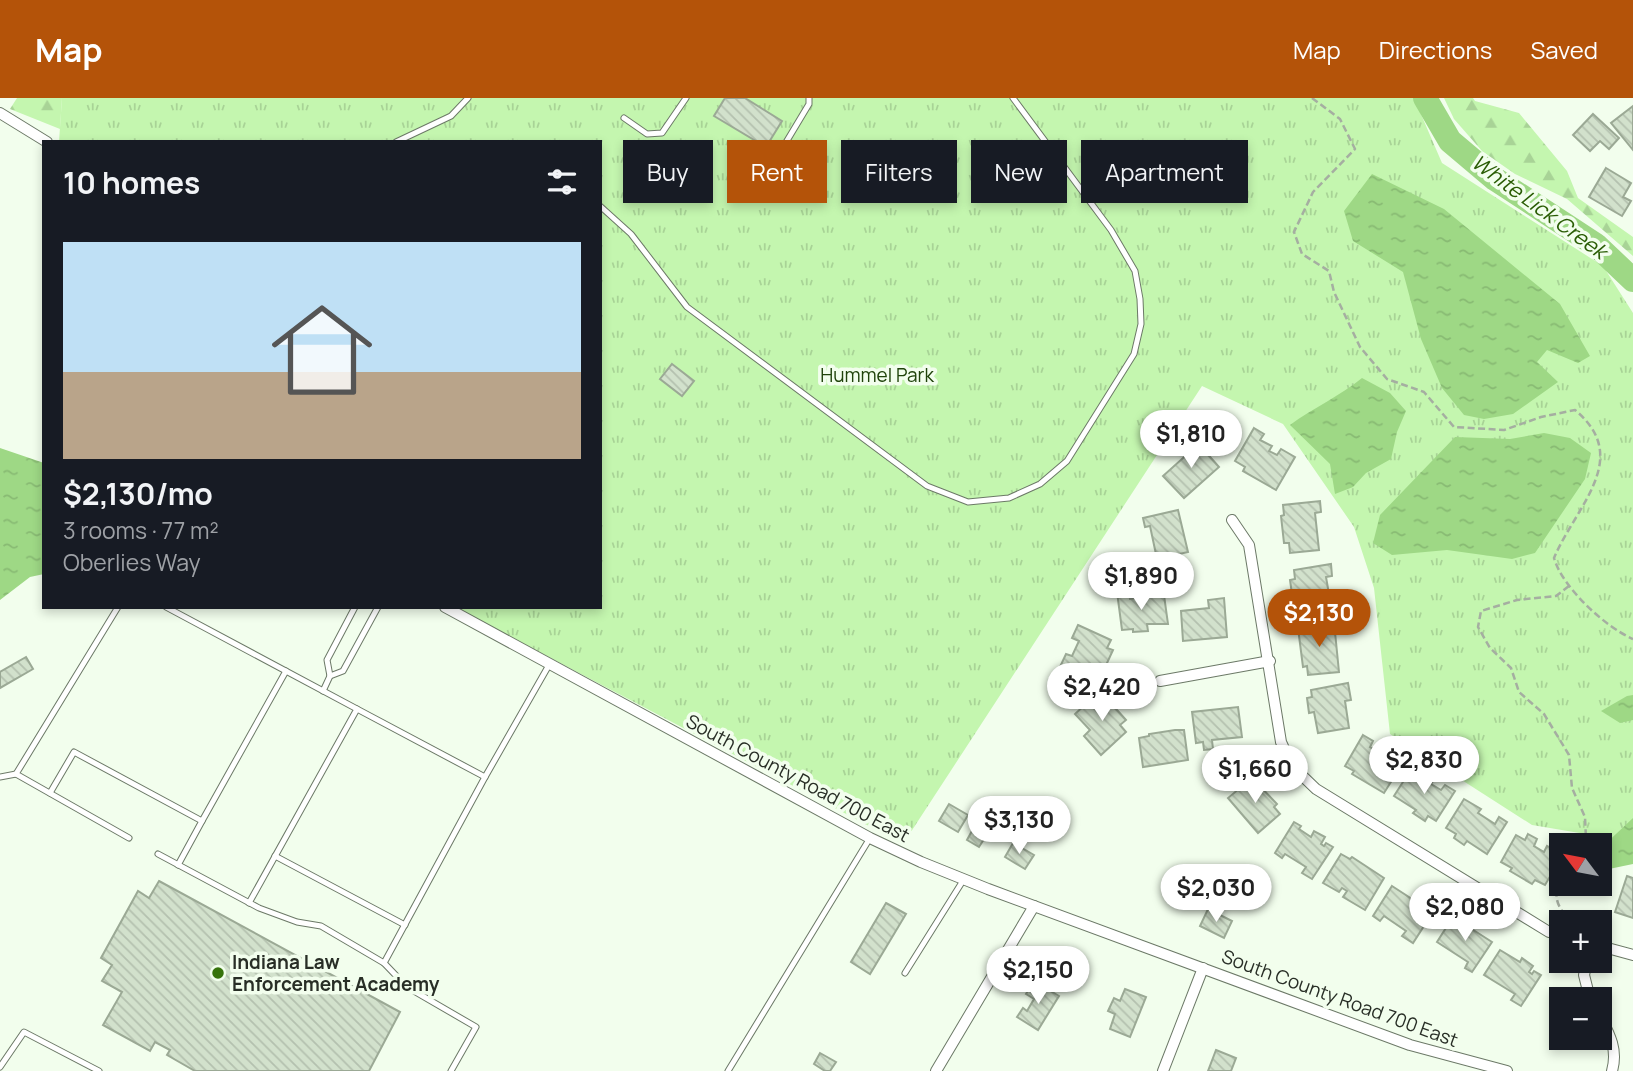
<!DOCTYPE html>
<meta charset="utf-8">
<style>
body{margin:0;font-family:Manrope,sans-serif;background:#20242c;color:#f1f3f6;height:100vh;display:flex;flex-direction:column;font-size:26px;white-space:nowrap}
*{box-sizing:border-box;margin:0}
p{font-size:23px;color:#9ea1a6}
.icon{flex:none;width:38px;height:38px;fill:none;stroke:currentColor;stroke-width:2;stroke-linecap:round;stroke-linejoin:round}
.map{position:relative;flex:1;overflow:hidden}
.side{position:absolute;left:42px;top:42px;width:560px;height:469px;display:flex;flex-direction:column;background:#171b24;border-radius:0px;box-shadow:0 4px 10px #0003}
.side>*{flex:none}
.top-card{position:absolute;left:623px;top:42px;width:665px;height:63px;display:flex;gap:14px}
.needle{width:46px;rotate:302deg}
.tools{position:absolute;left:1549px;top:735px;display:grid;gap:14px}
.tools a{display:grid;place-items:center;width:63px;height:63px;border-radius:0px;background:#171b24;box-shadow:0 4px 10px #0003;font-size:35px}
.price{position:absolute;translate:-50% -60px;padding:0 16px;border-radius:24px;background:#fff;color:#222;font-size:23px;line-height:46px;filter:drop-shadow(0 2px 4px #0008)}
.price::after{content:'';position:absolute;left:50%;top:42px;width:21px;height:16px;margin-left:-10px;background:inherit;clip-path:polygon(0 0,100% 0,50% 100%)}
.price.on{background:#b45309;color:#fff}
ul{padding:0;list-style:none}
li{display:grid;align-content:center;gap:14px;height:371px;padding:0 21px}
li+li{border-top:2px solid #363941}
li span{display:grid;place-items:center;height:217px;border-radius:0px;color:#555}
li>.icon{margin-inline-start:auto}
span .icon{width:126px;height:126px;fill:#fffc;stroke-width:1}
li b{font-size:30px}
h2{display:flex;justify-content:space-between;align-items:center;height:84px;padding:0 21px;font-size:30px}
.tag{padding:0 24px;border-radius:0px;background:#171b24;box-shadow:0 4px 10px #0003;font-size:24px;line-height:63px}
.tag.on{background:#b45309;color:#fff}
header{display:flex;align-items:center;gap:42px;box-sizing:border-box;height:98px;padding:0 35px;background:#b45309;color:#fff}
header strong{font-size:33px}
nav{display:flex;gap:38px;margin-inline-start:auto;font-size:24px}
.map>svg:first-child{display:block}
.forest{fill:url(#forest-firs)}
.park{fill:url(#park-tufts)}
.water{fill:url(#water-ripples)}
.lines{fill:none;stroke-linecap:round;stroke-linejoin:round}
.river{stroke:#9ed885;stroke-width:24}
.building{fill:url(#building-back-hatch);stroke:#9ba995;stroke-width:2}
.lane-casing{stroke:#6c7967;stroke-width:7}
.street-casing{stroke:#6c7967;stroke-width:12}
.path{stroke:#a5aea1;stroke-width:2.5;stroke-dasharray:7 3.5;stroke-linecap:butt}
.lane{stroke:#fff;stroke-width:5}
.street{stroke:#fff;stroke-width:10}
.poi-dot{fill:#36730b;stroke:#f2feed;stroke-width:2.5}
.labels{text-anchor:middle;stroke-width:7;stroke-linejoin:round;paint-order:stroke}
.park-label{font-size:19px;fill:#1f430a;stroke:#f2feed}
.street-label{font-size:19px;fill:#282e26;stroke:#f2feed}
.poi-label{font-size:19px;font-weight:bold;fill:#282e26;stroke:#f2feed;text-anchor:start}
.water-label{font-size:21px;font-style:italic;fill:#2a5d05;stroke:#f2feed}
</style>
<header>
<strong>Map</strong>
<nav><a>Map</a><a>Directions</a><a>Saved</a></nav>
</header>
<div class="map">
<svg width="1633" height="973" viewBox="0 0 1633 973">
<defs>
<pattern id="forest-firs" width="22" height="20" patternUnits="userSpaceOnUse" patternTransform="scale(1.75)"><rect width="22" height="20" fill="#c4f6af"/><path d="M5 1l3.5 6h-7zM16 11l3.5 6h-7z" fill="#a8d396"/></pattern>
<pattern id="park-tufts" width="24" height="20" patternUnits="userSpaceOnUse" patternTransform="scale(1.75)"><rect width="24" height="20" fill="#c4f6af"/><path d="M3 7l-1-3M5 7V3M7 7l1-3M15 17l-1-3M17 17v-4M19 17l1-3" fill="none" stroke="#a8d396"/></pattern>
<pattern id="water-ripples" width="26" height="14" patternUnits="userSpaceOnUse" patternTransform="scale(1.75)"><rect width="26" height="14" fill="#9ed885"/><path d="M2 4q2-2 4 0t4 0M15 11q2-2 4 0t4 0" fill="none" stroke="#88ba73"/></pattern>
<pattern id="building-back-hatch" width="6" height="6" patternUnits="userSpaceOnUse" patternTransform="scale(1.75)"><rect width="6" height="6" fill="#d2e1cc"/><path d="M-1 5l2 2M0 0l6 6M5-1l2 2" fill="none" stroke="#b4c1af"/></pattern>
</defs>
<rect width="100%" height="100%" fill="#f2feed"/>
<g class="forest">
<path d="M17,0H62L60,31L10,11Z"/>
<path d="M1444,0H1473L1475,3L1519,15L1567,73L1578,100L1633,139V158L1567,101L1515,76L1482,53L1454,21Z"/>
</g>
<path class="park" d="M62,0H1414L1442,65L1603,168L1633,215V744L1532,727L1390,636L1374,490L1354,429L1283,326L1202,288L903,746L454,509H600V44H59Z"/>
<g class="water">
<path d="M1372,76L1444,111L1560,206L1590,258L1578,265L1547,252L1537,264L1558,284L1513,316L1484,321L1464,317L1442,290L1421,241L1403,174L1353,143L1344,113Z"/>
<path d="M1362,280L1390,295L1406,313L1397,334L1391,361L1366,375L1353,389L1335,396L1330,366L1290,327C1313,310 1340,298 1362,280Z"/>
<path d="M1544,335L1570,340L1591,355L1585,381L1535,455L1512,461L1447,452L1392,457L1373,445L1380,417L1455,339L1510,341Z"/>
<path d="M0,350L44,365V476L30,479L0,502Z"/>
<path d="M1633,597V622L1620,625L1601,613L1627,598Z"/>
<path d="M1633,720V766L1609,771L1600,786V751Z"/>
</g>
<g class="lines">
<path class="river" d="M1425,0L1450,43L1495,81L1596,147L1633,182"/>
</g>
<g class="building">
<path d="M725,0H745L782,23L766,49L714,18Z"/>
<path d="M1633,8V52L1611,25Z"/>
<path d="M1593,16L1619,40L1609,51L1600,43L1590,53L1573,37Z"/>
<path d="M1606,70L1631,85L1623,99L1631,103L1622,118L1589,99Z"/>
<path d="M672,266L694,283L682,298L660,281Z"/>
<path d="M1254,330L1264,336L1260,342L1272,348L1269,353L1277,357L1281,351L1295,359L1276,392L1243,373L1245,369L1235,363Z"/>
<path d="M1195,342L1219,369L1184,400L1163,378L1192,352L1188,348Z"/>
<path d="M1320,403L1321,414L1315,415L1319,452L1290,455L1289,445H1284L1281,418L1284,417L1283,407Z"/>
<path d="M1178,412L1188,454L1157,461L1150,428L1145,429L1143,420Z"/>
<path d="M1331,466L1332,478L1326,479L1330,502L1337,501L1338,513L1301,519L1300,509L1294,510L1290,482L1295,481L1294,472Z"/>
<path d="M1129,493L1130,501L1164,497L1168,526H1147L1148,533L1133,534V531L1122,532L1117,494Z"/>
<path d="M1224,500L1227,539L1183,543L1181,513L1209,510L1208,502Z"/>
<path d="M1338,525L1339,534H1335L1339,574L1308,577L1307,568L1303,569L1298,530Z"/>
<path d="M1078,527L1111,542L1107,550L1113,552L1101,578L1098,577L1094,587L1059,571L1066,556L1072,558L1079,543L1072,540Z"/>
<path d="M26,559L33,571L0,590V574Z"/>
<path d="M1348,585L1351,602L1345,603L1349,630L1318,635L1314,614L1309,615L1307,600L1312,599L1311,592Z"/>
<path d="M1098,595L1106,603L1108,602L1126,622L1120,627L1126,634L1101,657L1084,638L1090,632L1075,616Z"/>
<path d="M1238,609L1242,639L1212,642L1213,651L1204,652L1203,644L1196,645L1192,614Z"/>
<path d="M1175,632H1184L1188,662L1143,669L1139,640L1149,638V636Z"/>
<path d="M1363,637L1373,643L1370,649L1387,659L1391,653L1399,658L1395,664L1401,668L1384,695L1352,676L1354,673L1345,668Z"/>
<path d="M1410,673L1423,681L1427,675L1435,680L1431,686L1441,692L1445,687L1455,693L1436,723L1428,718L1425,723L1413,715L1416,712L1394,698Z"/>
<path d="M1252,680L1277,706L1274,709L1280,716L1258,735L1228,700Z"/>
<path d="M1464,701L1481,711L1478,715L1495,726L1499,719L1507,724L1487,756L1467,743L1464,747L1454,740L1456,736L1446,730Z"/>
<path d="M949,706L968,717L958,734L939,723Z"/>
<path d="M978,722L991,730L979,749L967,742Z"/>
<path d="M1294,724L1301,728L1299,731L1311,739L1314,733L1325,739L1321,746L1324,748L1326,745L1333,749L1312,781L1302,775L1306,769L1285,756L1282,760L1275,755Z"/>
<path d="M1528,736L1537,741L1534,748L1544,754L1547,748L1561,756V760L1545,787L1535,782L1532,786L1510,773L1512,770L1501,764L1516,737L1525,742Z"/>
<path d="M1013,745L1034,757L1025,771L1005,759Z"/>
<path d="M1341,756L1350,761L1352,759L1384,780L1365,812L1343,799L1347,793L1342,790L1339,794L1323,785Z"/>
<path d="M1627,778L1633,780V820L1615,814Z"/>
<path d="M159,783L400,914L369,973H195L167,957L170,952L155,944L150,953L103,927L122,894L102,883L112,867L101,860L138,793L149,800Z"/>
<path d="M1392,788L1412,801L1416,796L1428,804L1425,808L1433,814L1413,845L1402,838L1406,833L1384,818L1380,823L1373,818Z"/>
<path d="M886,805L906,816L870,876L851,864Z"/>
<path d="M1208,811L1232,823L1224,840L1200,828Z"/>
<path d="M1453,819L1492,844L1472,874L1465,870L1468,864L1437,844Z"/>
<path d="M1500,852L1520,864L1522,860L1533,868L1529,874L1532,876L1534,873L1541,877L1521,908L1511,902L1515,896L1484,877Z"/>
<path d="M1034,883L1059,898L1038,932L1017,919L1023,910L1027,913L1034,901L1026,896Z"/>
<path d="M1125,891L1146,899L1130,939L1110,931L1115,916L1108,913L1114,900L1120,903Z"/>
<path d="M1216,952L1236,960L1231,973H1208Z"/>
<path d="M820,955L836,964L830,973H825L814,966Z"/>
</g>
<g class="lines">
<defs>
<g id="lane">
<path d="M624,20L647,36L662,35L686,0"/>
<path d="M396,44L451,18L468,0"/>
<path d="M779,56L809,6V0"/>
<path d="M600,108L631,136L687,209L927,388L968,404L1009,400L1040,386L1067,363L1134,256L1141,226L1140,201L1135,173L1111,132L1013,0"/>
<path d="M118,509L16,676L129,740"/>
<path d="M166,509L357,611L249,805"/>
<path d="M330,578L343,573L378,509"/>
<path d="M323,593L330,578L327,562L355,509"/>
<path d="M357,611L485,679"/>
<path d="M0,679L16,676"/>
<path d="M50,695L74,654L202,723L286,573"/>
<path d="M158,756L259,810L297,824L321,828L384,865L485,679L549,567"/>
<path d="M275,758L405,827"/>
<path d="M178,767L202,723"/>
<path d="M384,865L407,889L476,929L451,973"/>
<path d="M905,875L964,781"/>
<path d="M0,969L24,934L99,973"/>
<path d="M728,973L870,740"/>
</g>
<g id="street">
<path d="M0,15L47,44"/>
<path d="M1232,422L1249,447L1281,644L1292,668L1316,691L1549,834L1561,837"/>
<path d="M445,509L870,740L921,764L988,791L1410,947L1507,973"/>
<path d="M1160,583L1270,563"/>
<path d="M1600,848L1633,857"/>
<path d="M1587,863L1584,877L1590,901"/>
<path d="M1600,918C1610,937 1618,952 1612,973"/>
<path d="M936,973L1034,808"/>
<path d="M1163,973L1203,870"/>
</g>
</defs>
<use href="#lane" class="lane-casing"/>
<use href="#street" class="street-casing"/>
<g class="path">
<path d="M1312,0L1340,21L1355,51L1313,94L1294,134L1302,156L1329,173L1334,194L1360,249L1387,281L1424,294L1454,329L1504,332L1541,319L1575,312C1633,360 1576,408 1554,460C1562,489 1605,529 1633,541"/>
<path d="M1569,488L1556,498L1517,502L1481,513L1478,529L1490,550L1511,570L1519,594L1544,616L1569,657L1572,690L1585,719L1586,741L1582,747"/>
<path d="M1561,782C1551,799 1559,812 1572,824"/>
</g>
<use href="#lane" class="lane"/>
<use href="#street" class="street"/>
</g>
<circle class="poi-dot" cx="218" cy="875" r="7"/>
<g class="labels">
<g class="park-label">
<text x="877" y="284">Hummel Park</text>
</g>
<g class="street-label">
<text transform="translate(798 680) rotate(28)" y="7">South County Road 700 East</text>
<text transform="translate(1340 900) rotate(20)" y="7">South County Road 700 East</text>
</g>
<g class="poi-label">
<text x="232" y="871">Indiana Law<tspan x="232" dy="22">Enforcement Academy</tspan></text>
</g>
<g class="water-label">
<text transform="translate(1539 109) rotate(36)" y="7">White Lick Creek</text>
</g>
</g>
</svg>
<div class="tools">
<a><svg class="needle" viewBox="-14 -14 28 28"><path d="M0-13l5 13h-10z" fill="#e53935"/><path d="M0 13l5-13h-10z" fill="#9ea1a6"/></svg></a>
<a>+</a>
<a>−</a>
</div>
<b class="price" style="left:1191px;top:372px">$1,810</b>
<b class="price" style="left:1141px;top:514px">$1,890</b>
<b class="price on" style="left:1319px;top:551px">$2,130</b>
<b class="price" style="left:1102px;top:625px">$2,420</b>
<b class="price" style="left:1424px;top:698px">$2,830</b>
<b class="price" style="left:1255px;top:707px">$1,660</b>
<b class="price" style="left:1019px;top:758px">$3,130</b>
<b class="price" style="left:1216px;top:826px">$2,030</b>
<b class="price" style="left:1465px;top:845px">$2,080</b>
<b class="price" style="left:1038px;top:908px">$2,150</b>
<div class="top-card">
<a class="tag">Buy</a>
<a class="tag on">Rent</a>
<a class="tag">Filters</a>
<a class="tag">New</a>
<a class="tag">Apartment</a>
</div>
<section class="side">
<h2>10 homes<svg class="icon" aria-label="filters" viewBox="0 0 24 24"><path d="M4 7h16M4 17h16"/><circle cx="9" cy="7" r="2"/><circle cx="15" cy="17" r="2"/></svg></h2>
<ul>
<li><span style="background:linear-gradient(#bfe0f5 60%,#b9a48a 0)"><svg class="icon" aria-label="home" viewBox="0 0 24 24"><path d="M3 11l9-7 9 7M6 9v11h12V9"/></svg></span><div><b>$2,130/mo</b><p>3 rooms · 77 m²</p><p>Oberlies Way</p></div></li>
</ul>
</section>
</div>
